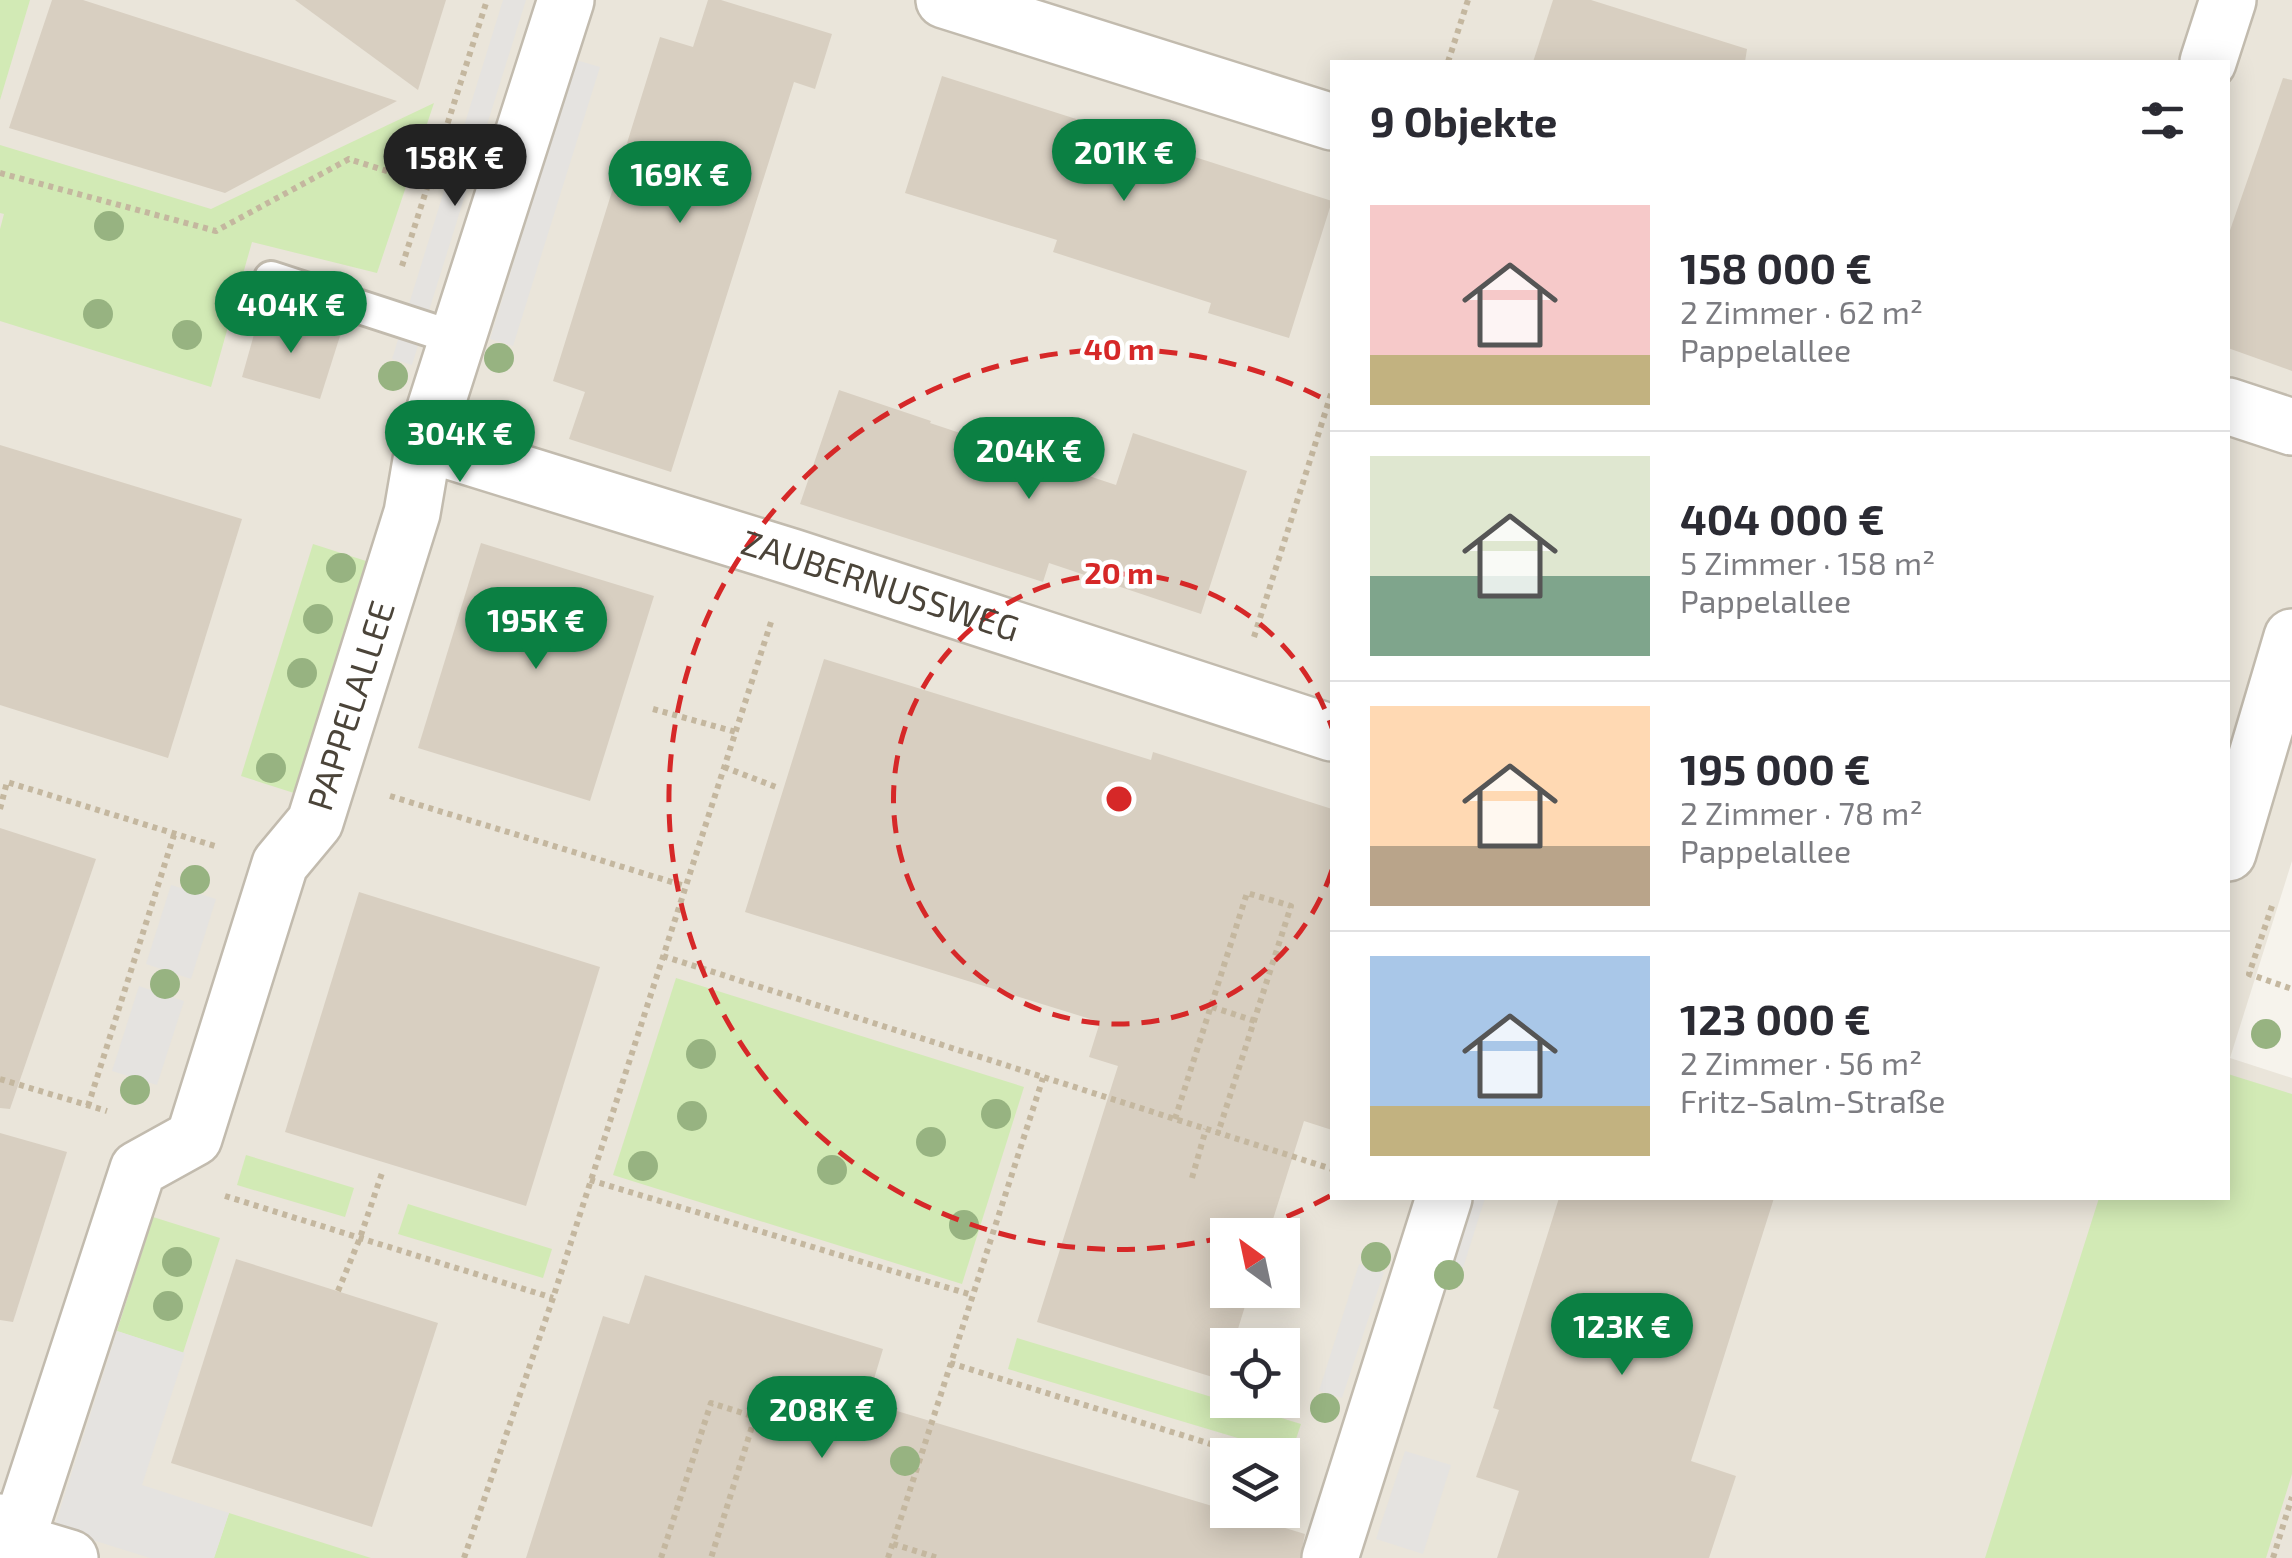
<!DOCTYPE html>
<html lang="de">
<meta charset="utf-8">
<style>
body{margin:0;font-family:"Exo 2",sans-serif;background:#f7f7f7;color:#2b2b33;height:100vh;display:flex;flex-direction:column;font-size:38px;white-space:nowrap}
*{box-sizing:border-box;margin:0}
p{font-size:32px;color:#7c7c81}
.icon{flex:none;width:55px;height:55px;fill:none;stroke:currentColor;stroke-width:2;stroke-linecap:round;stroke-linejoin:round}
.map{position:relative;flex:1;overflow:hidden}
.sheet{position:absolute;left:1330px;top:60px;width:900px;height:1140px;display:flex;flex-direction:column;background:#fff;border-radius:0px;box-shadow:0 5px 25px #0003}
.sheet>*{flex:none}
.needle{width:65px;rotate:327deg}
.fabs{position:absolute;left:1210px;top:1218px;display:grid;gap:20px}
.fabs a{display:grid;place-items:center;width:90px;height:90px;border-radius:0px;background:#fff;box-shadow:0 5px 25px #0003;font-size:50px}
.price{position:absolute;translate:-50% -85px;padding:0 22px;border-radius:35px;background:#0b8043;color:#fff;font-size:32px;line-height:65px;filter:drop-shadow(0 2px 5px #0008)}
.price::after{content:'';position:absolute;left:50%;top:60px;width:30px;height:22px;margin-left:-15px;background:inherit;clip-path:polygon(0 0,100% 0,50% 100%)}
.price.selected{background:#222;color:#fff}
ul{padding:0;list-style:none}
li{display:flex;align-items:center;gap:30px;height:250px;padding:0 40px}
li+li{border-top:2px solid #e1e1e2}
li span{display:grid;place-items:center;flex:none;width:280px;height:200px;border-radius:0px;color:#555}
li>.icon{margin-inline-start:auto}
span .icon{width:120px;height:120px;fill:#fffc;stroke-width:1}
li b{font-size:42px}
h2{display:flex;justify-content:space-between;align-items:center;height:120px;padding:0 40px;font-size:42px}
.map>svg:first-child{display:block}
.residential{fill:#eae5da;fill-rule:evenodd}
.green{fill:#d2eab5}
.parking{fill:#e5e3e0}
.building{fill:#d8cfc1}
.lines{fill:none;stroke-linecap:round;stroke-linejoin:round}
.service-casing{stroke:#c2bbae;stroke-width:38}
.minor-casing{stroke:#c2bbae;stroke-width:60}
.path{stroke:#c4b79f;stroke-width:6;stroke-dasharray:5 5;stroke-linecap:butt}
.service{stroke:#fff;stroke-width:32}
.minor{stroke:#fff;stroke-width:55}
.tree{fill:#97b381}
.ring{fill:none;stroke:#d62828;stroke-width:5;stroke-dasharray:18 12}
.labels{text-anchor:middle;stroke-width:9;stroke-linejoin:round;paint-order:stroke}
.street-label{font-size:35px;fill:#4b4439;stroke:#fff}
.centre{fill:#d62828;stroke:#fff;stroke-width:5}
.ring-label{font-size:30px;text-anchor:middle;font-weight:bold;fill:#d62828;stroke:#fff;stroke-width:9;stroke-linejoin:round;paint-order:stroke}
</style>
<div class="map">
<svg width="2292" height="1558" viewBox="0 0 2292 1558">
<rect width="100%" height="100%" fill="#f6f3ec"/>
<path class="residential" d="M0,0H2292V861L2230,1058L2292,1078V1558H0ZM1332,62H2228V1198H1332ZM1228,1235H1282V1290H1228ZM1228,1345H1282V1400H1228ZM1228,1455H1282V1510H1228Z"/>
<g class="green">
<path d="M0,0H30L0,100Z"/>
<path d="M434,103L377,273L252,242L211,387L0,321V229L4,214L0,213V145L211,209Z"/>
<path d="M313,544L366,561L294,793L241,776Z"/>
<path d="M676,978L1024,1087L962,1284L613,1175Z"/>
<path d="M2228,1074L2292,1094V1474L2266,1558H1985L2099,1198H2228Z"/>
<path d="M246,1155L354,1188L345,1217L237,1185Z"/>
<path d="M408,1204L552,1249L543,1278L398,1234Z"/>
<path d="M153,1217L220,1238L183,1353L117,1331Z"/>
<path d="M1017,1338L1301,1424L1291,1454L1008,1369Z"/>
<path d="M229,1513L371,1558H214Z"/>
</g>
<g class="parking">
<path d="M503,0H526L412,365L392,359Z"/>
<path d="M576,60L600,67L513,346L490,339Z"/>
<path d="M171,885L216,899L191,979L146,964Z"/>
<path d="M139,986L184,1001L157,1085L112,1071Z"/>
<path d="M1460,1198H1485L1463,1268L1440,1261Z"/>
<path d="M1359,1264L1384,1272L1342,1398L1319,1391Z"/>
<path d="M117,1331L185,1353L142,1485L229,1513L214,1558H150L54,1528Z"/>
<path d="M1405,1451L1451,1465L1423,1554L1376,1539Z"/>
</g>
<g class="building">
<path d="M52,0H83L397,101L225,193L9,128Z"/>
<path d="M295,0H446L418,90Z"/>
<path d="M708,0H721L832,34L815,89L794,82L671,472L569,439L585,392L553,381L660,37L693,47Z"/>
<path d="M1553,0H1591L1747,49L1745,62H1533Z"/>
<path d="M942,76L1332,201L1289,338L1208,313L1211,303L1053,252L1057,240L905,193Z"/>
<path d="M2283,78L2292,80V371L2228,348V236Z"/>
<path d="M260,313L340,336L320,399L242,377Z"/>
<path d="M839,390L931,421L930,423L1116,485L1133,433L1247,471L1201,614L1049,563L1043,582L800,504Z"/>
<path d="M0,445L242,519L168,758L0,705Z"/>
<path d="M481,543L654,596L590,801L418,748Z"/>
<path d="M824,659L1151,760L1153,752L1332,809V1130L1304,1121L1268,1235H1228V1290H1250L1233,1345H1228V1361L1222,1380L1037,1322L1118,1066L1089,1057L1100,1022L745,912Z"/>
<path d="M0,828L96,859L10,1109L0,1108Z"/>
<path d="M359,892L600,967L526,1206L285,1132Z"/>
<path d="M0,1133L67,1152L13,1322L0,1320Z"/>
<path d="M1559,1198H1774L1691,1461L1736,1476L1709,1558H1497L1519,1491L1476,1477L1499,1410L1493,1408Z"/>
<path d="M236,1259L438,1323L372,1527L171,1463Z"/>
<path d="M645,1275L883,1349L868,1399L898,1408L897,1411L1305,1534L1300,1558H526L603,1316L629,1324Z"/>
</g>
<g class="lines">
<defs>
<path id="service" d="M271,278L458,339"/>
<g id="minor">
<path d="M944,0L1332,122"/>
<path d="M2208,62L2228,0"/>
<path d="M2228,406L2292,427"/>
<path id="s1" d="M424,443L792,557L1332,733"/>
<path d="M2228,853L2292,637"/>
<path d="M0,1522L16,1542L70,1558"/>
<path id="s2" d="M16,1542L138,1169L194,1138L280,864L315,822L412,513L424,443L566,0"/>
<path d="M1330,1558L1444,1198"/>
</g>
</defs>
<use href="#service" class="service-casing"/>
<use href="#minor" class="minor-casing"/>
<g class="path">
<path d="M1448,62L1468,0"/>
<path d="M0,173L216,231L349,159L437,187"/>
<path d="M402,266L487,0"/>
<path d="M1254,637L1332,391"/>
<path d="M653,709L736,732"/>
<path d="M724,767L776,787"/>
<path d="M390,796L685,886"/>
<path d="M0,809L7,782L218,847"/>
<path d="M2272,906L2249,974L2292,989"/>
<path d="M663,956L1332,1169"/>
<path d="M1212,1007L1255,1021"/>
<path d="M0,1079L107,1111"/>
<path d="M88,1106L174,835"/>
<path d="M1175,1119L1247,893L1288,905L1291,906L1218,1133"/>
<path d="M1192,1178L1206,1129"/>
<path d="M590,1180L972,1295"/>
<path d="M225,1196L553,1298"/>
<path d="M338,1291L360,1238L382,1173"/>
<path d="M950,1363L1246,1455"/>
<path d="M893,1544L938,1558"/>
<path d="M464,1558L553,1298L772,619"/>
<path d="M661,1558L711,1403L755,1417L711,1558"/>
<path d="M888,1558L1043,1078"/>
<path d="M2273,1558L2292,1497"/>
</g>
<use href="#service" class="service"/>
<use href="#minor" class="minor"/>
</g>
<g class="tree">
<circle cx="109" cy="226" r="15"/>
<circle cx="98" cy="314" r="15"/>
<circle cx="187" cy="335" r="15"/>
<circle cx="499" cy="358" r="15"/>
<circle cx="393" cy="376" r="15"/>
<circle cx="341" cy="568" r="15"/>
<circle cx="318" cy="619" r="15"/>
<circle cx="302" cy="673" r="15"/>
<circle cx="271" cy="768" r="15"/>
<circle cx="195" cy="880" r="15"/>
<circle cx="165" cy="984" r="15"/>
<circle cx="2266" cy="1034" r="15"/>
<circle cx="701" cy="1054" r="15"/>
<circle cx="135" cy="1090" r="15"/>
<circle cx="996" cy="1114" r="15"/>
<circle cx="692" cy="1116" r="15"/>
<circle cx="931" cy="1142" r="15"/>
<circle cx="643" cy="1166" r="15"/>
<circle cx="832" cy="1170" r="15"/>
<circle cx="964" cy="1225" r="15"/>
<circle cx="1376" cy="1257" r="15"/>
<circle cx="177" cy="1262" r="15"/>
<circle cx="1449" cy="1275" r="15"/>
<circle cx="168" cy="1306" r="15"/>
<circle cx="1325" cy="1408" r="15"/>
<circle cx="905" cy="1461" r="15"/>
</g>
<g class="ring">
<path d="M1332 870A225 225 0 1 1 1332 728"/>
<path d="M1330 1196A450 450 0 0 1 1232 1235M1224 1237A450 450 0 1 1 1330 402"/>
</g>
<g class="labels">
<g class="street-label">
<text dy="12" stroke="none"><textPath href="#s1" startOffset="478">ZAUBERNUSSWEG</textPath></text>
<text dy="12" stroke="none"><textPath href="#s2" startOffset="920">PAPPELALLEE</textPath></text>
</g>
</g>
<circle cx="1119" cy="799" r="15" class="centre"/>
<g class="ring-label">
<text x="1119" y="360">40 m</text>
<text x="1119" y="584">20 m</text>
</g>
</svg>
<div class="fabs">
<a><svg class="needle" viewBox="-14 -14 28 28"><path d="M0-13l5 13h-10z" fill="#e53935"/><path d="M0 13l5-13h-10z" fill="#7c7c81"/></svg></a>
<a><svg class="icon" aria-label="locate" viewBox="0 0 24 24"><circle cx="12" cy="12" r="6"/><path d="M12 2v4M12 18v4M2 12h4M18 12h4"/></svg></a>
<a><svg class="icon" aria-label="layers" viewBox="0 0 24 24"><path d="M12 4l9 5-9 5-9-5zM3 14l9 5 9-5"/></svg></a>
</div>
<b class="price" style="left:1124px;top:204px">201K €</b>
<b class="price selected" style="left:455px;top:209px">158K €</b>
<b class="price" style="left:680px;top:226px">169K €</b>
<b class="price" style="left:291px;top:356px">404K €</b>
<b class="price" style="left:460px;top:485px">304K €</b>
<b class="price" style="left:1029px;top:502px">204K €</b>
<b class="price" style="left:536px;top:672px">195K €</b>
<b class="price" style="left:1622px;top:1378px">123K €</b>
<b class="price" style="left:822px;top:1461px">208K €</b>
<section class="sheet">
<h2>9 Objekte<svg class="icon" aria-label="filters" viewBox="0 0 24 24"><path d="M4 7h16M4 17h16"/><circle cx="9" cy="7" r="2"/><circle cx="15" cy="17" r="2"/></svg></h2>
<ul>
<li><span style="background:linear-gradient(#f6c9c9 75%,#c2b280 0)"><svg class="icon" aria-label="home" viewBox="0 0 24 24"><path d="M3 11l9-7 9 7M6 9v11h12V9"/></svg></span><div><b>158 000 €</b><p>2 Zimmer · 62 m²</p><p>Pappelallee</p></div></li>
<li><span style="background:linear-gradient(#dfe7d0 60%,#7fa58c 0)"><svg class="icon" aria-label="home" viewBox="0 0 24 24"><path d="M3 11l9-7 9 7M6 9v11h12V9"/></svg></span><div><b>404 000 €</b><p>5 Zimmer · 158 m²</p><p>Pappelallee</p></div></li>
<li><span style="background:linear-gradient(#ffd9b3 70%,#b9a48a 0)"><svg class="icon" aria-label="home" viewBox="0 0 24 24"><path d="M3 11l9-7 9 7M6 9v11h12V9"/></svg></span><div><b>195 000 €</b><p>2 Zimmer · 78 m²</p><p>Pappelallee</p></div></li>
<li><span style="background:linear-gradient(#a9c7e8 75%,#c2b280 0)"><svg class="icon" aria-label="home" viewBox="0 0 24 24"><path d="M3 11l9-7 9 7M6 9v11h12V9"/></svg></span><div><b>123 000 €</b><p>2 Zimmer · 56 m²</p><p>Fritz-Salm-Straße</p></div></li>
</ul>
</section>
</div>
